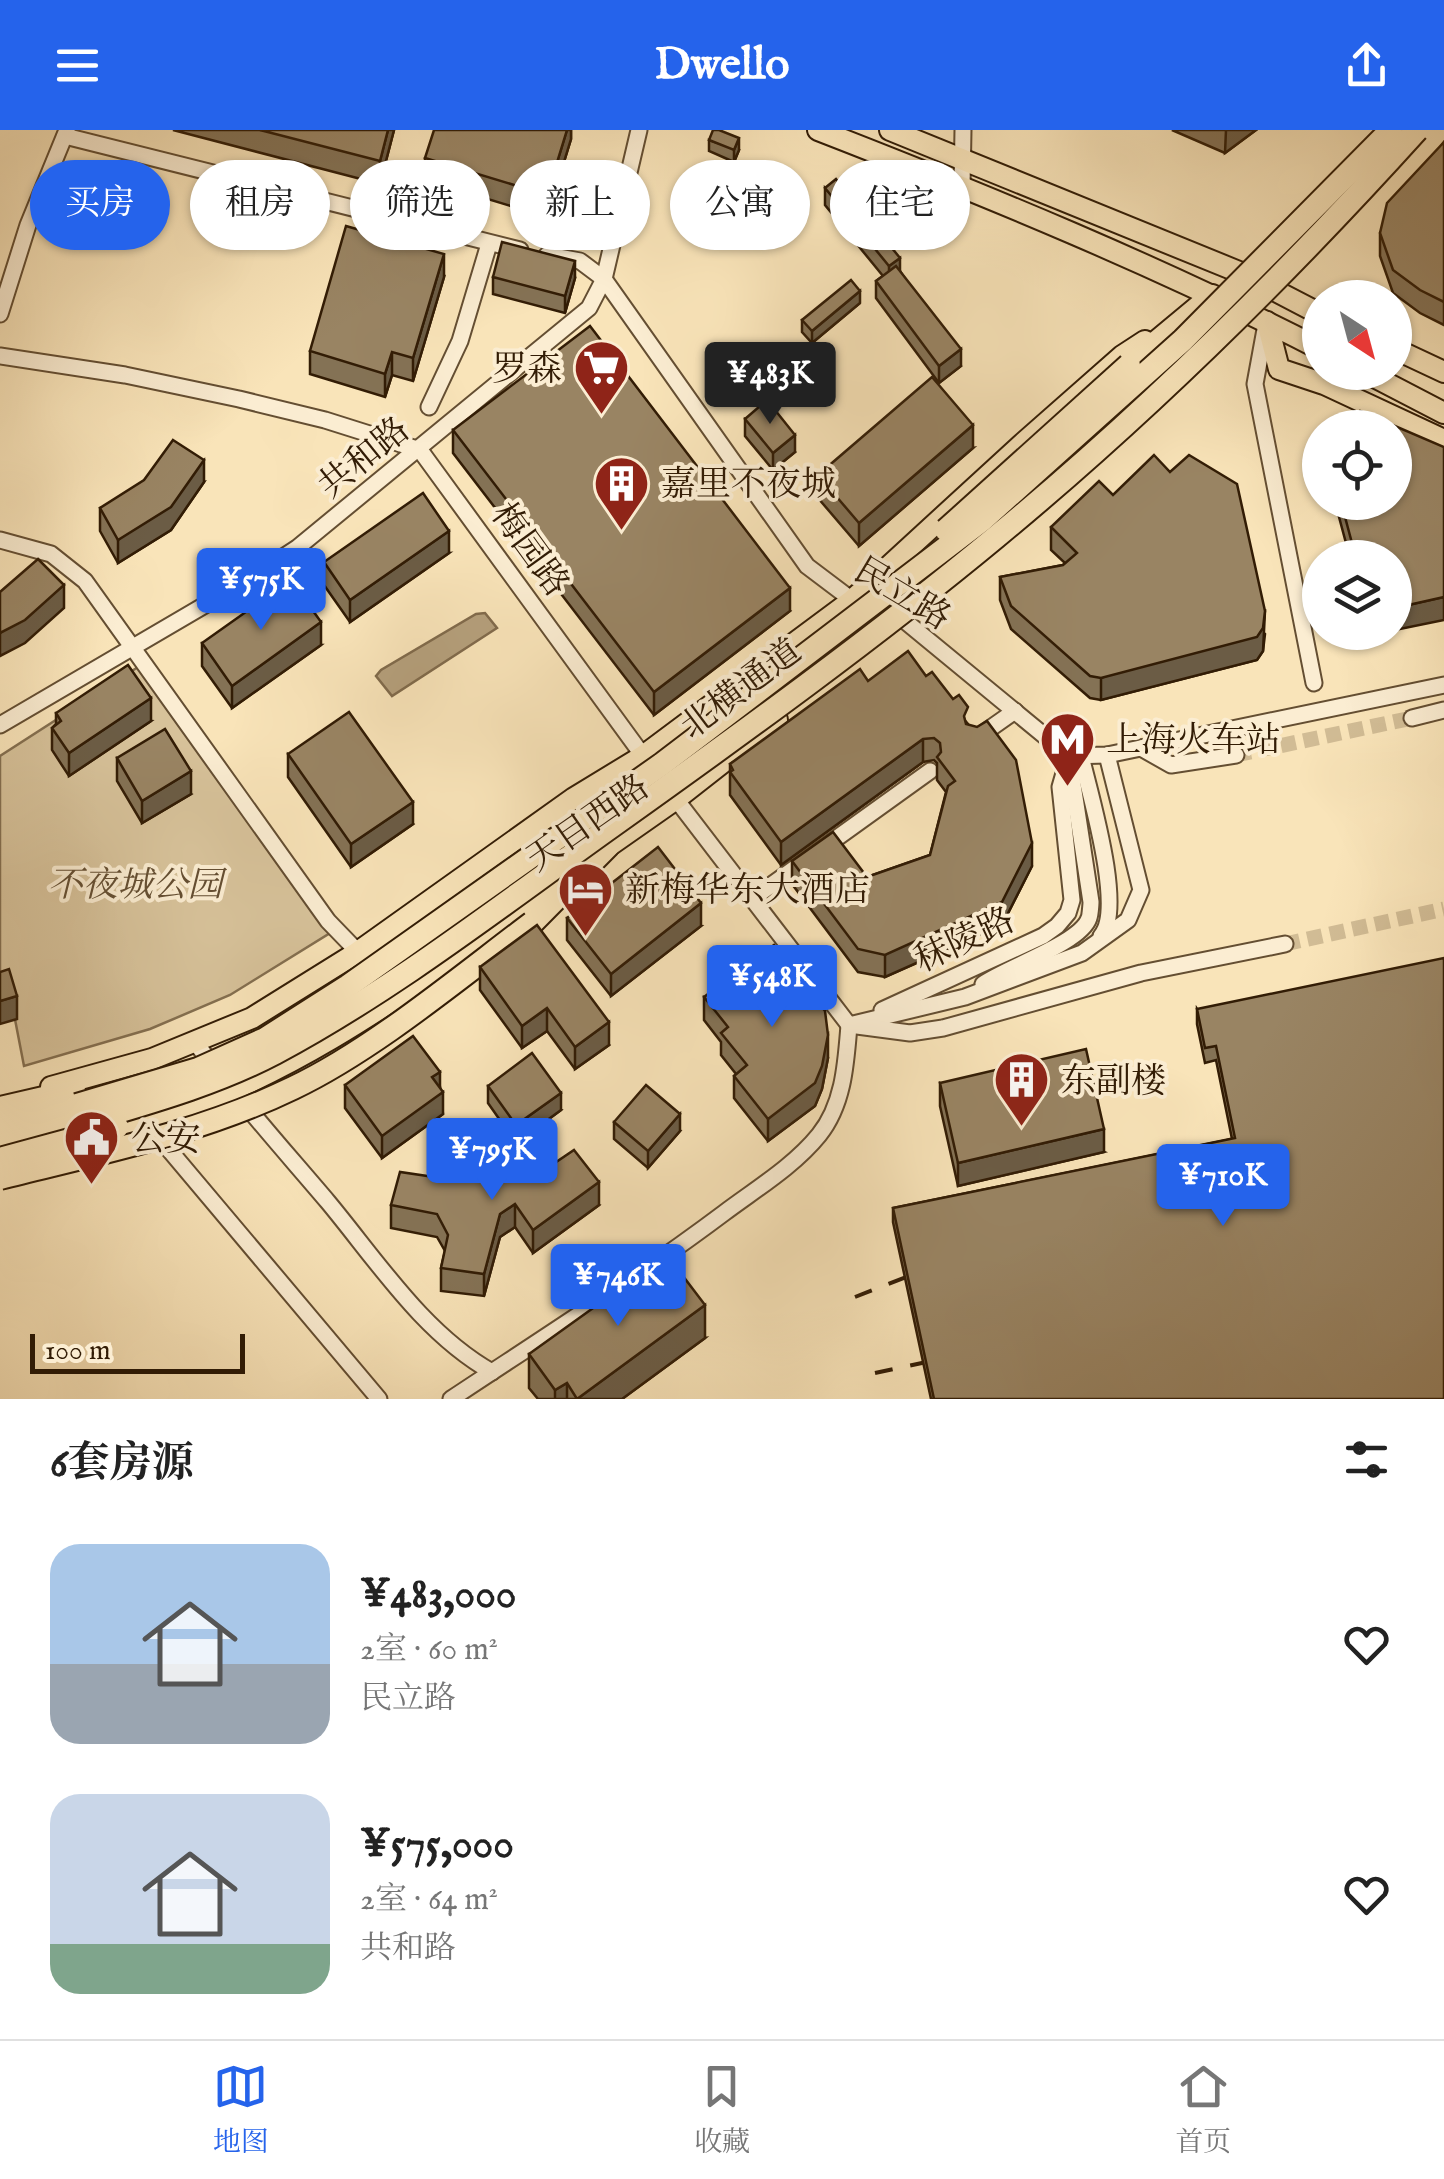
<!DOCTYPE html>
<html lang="zh">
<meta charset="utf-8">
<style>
body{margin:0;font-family:"IM FELL English","Noto Serif SC",serif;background:#f6f6f6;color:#222;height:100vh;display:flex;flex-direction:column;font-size:38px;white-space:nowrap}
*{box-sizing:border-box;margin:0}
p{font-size:32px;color:#767676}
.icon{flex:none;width:55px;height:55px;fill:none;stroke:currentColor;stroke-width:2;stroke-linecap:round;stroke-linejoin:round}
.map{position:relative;height:1269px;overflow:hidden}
.details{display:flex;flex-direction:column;background:#fff;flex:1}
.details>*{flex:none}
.top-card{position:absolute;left:30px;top:30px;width:1385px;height:90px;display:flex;gap:20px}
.needle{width:65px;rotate:144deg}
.tools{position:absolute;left:1302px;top:150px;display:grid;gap:20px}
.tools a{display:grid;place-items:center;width:110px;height:110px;border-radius:50%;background:#fff;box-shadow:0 2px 8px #0004;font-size:50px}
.scale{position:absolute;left:30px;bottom:25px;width:215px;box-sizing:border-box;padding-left:10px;border:5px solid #321c05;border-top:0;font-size:28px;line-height:35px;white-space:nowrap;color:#321c05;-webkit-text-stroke:8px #fbedd2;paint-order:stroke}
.price{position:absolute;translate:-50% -85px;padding:0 22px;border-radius:10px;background:#2563eb;color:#fff;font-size:32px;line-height:65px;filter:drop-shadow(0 2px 5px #0008)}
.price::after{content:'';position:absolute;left:50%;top:60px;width:30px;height:22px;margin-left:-15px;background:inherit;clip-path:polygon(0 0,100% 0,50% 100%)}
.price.active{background:#222;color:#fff}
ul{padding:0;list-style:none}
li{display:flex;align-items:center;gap:30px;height:250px;padding:0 50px}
li span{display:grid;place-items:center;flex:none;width:280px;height:200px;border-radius:30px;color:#555}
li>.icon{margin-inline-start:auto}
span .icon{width:120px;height:120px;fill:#fffc;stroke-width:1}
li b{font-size:42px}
h2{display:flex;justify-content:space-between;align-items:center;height:120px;padding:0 50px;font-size:42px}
.pill{padding:0 35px;border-radius:45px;background:#fff;box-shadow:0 2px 8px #0004;font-size:35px;line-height:90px}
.pill.active{background:#2563eb;color:#fff}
header{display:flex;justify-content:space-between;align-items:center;height:130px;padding:0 50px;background:#2563eb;color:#fff;font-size:45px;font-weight:700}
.tab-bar{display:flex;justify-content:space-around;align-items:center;height:140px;border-top:2px solid #e0e0e0;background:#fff;font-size:28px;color:#767676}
.tab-bar a{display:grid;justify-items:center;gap:5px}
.tab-bar .active{color:#2563eb}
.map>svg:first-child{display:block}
.green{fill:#d7c29a;stroke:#846f50;stroke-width:2.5}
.water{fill:#b5a07c;stroke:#816b4c;stroke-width:2.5}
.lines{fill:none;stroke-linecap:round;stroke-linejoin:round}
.minor-tunnel{stroke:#d1bc95;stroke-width:15;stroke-dasharray:15 8;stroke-linecap:butt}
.minor-casing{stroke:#644e32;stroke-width:19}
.major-casing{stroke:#321c05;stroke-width:24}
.highway-casing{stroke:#321c05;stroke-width:26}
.minor{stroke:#fbedd2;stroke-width:15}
.major{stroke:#f9e4b9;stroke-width:20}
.highway{stroke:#f9e4b9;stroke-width:22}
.rail{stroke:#321c05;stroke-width:4;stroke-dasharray:18 18;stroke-linecap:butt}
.highway-bridge-casing{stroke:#321c05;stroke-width:26;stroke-linecap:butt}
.highway-bridge{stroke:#f9e4b9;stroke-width:22}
.wall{fill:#847255;stroke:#321c05;stroke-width:2.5}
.shaded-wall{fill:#6b5c45;stroke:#321c05;stroke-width:2.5}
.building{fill:#998463;stroke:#321c05;stroke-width:2.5}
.labels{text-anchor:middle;stroke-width:8;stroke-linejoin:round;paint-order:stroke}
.poi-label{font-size:35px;fill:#321c05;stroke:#fbedd2;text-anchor:start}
.street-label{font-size:35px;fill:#321c05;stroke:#fbedd2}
.park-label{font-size:35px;font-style:italic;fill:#644e32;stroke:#fbedd2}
</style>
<header><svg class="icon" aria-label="menu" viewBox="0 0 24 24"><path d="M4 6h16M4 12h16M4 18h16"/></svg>Dwello<svg class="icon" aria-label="share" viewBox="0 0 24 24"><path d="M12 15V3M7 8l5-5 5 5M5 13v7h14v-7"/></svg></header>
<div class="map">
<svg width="1444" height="1269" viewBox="0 0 1444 1269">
<rect width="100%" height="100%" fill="#f9e4b9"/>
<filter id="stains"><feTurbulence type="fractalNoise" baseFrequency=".002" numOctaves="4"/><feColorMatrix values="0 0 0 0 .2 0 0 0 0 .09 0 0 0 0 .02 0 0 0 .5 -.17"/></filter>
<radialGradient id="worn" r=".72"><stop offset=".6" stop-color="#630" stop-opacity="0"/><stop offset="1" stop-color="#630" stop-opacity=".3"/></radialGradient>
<path class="green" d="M149,530L330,803L230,865L150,899L24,936L13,879L0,860V626Z"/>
<path class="water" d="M485,483L497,498L392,566L376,546L381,540L476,484Z"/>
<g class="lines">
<g class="minor-tunnel">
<path d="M1236,625L1412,588"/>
<path d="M1285,814L1444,779"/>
</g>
<defs>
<g id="minor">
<path d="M65,6L520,120"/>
<path d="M962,56L963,0"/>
<path d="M547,125L580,131L604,149L807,436L856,473"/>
<path d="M0,184L28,95L67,0"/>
<path d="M1266,194L1255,254L1314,553"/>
<path d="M0,226L125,245L239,269L325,290L420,320L649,634"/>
<path d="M429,277L460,211L489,114"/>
<path d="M0,410L51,424L85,451L328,791L358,822"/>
<path d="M892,486L905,491L1069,626"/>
<path d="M1412,588L1444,580"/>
<path d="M0,595L251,448L297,418L589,178L604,149L639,0"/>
<path d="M978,607L1015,581"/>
<path d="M1141,618L1171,635L1236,625"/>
<path d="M1069,626L1107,625L1444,555"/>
<path d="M1081,626C1089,661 1125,779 1101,806"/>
<path d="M672,664L849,895"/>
<path d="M752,769L930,641"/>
<path d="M983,854C1007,837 1081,813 1089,788C1090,787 1091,774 1091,772L1070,635"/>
<path d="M882,880L1043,806L1057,796L1068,783L1072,770L1060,657L1069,626"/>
<path d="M849,895L965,867L1082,823L1128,790L1141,760L1107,625"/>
<path d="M857,896L910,903L943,898L1141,843L1285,814"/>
<path d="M195,912C237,968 283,1019 328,1072C377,1131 424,1204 492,1242"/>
<path d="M155,1003L379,1269"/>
<path d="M451,1269C543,1208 636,1149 724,1083C756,1059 794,1036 819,1005C844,974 846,932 849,895"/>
</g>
<g id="major">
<path d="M818,0C988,66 1158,136 1320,219"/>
<path d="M890,0L1239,142L1320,184"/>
<path d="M1267,192L1279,239L1324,254L1444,310"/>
<path d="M1395,219L1444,242"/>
<path d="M1365,242L1444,283"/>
<path d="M596,725L676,669L777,590"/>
<path d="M51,957L152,929L252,888L358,822L574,668L643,626L851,471L1021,315L1122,226L1145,211"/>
<path d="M104,1004C283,962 427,848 572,742"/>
</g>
<g id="highway">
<path d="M1129,235L1212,166"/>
<path d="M532,793L608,716"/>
<path d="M0,978L74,961"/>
<path d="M0,996L77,975"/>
<path d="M0,1015L94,989"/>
</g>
</defs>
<use href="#minor" class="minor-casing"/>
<use href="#major" class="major-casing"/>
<use href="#highway" class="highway-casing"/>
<use href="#minor" class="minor"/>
<use href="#major" class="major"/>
<use href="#highway" class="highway"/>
<g class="rail">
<path d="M855,1167L909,1146L931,1141"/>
<path d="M875,1243L950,1227"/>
</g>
<defs>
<g id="highway-bridge">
<path d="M946,400L1129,235"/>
<path d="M77,975L198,939L265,909L348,856L662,634L981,391L1183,210L1391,0"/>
<path d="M94,989C155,971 218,953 275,923C395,859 504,773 615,694C744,602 874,508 996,407C1146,283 1287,144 1417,0"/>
<path d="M0,1029L117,997"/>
<path d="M0,1048C99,1023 200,1003 293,958C373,920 460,847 532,793"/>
</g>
</defs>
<use href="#highway-bridge" class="highway-bridge-casing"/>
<use href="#highway-bridge" class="highway-bridge"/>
</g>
<g class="wall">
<path d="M173,0H394L380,54Z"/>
<path d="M571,0V9L547,87L425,50V28Z"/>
<path d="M1172,0H1256L1225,23Z"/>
<path d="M709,10L739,20L734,32L709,21Z"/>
<path d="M1444,12V195L1420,183L1393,163L1380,126V103Z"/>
<path d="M825,58L900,141L961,236L939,253L876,168V151L883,146L825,75Z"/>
<path d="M444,147L413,251L392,245L385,267L310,244V221Z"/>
<path d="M493,147L575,148L565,183L493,164Z"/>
<path d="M860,173L812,213L802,202V190Z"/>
<path d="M745,289L795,322L773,340L745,306Z"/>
<path d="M453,300L790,481L654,585L453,323Z"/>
<path d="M973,318L859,416L818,368V345Z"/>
<path d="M204,352L171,400L118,433L100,401V378Z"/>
<path d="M1113,365L1265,504L1263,521L1257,530L1101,570L1090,568L1011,499L1000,470V447L1063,435L1065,433L1051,420V397Z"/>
<path d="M1335,372H1395V428H1350Z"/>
<path d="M449,423L350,492L324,455V432Z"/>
<path d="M202,513L321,515L232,578L202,536Z"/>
<path d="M926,546L968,594L1032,736L1002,795L885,847L858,842L792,754V731L867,747L930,725L946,662L937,650V633L934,630L923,632L781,735L730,665V634L868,551Z"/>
<path d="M56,583L151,591L69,646L52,620V598L56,594Z"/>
<path d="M288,624L413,694L351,737L288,647Z"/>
<path d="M117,628L191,664L142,693L117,651Z"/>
<path d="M567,788L701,796L611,866L567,810Z"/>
<path d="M480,837L609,915L575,939L547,901L522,918L480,860Z"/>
<path d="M704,867L828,928L822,959L815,976L768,1011L734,968V946L736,944L721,925V912L704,890Z"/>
<path d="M1197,879L1444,1269H931L893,1092V1078L1232,1009L1216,930L1205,933L1197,894Z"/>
<path d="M940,953L1104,1022L958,1056L940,976Z"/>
<path d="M345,955L440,957L443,984L382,1028L345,978Z"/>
<path d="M488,956L561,980L516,1013L488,973Z"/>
<path d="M614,992L680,1001L648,1038L614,1009Z"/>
<path d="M531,1049L599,1075L533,1123L515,1097L500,1107L484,1166L441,1161V1138L445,1121L437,1107L391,1098V1075L461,1051Z"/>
<path d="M705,1208L622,1269H538L529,1258V1224Z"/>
</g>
<g class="shaded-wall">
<path d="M388,0H394L380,54V31Z"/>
<path d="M567,0H571V9L547,87V65Z"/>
<path d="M1226,0H1256L1225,23Z"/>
<path d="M739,8V20L734,32V20Z"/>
<path d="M444,124V147L413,251V228Z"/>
<path d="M900,128V145L889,153V136Z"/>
<path d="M575,131V148L565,183V166Z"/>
<path d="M860,161V173L812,213V201Z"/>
<path d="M961,219V236L939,253V236Z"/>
<path d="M392,222V245L385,267V244Z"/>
<path d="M973,295V318L859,416V393Z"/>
<path d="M795,305V322L773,340V323Z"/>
<path d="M204,330V352L171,400L118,433V410Z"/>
<path d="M449,401V423L350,492V470Z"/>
<path d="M64,455V478L25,513L0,526V503Z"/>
<path d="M790,458V481L654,585V562Z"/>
<path d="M1444,467V490L1395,500V478Z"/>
<path d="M1265,481L1263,521L1257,530L1101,570V548Z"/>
<path d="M321,492V515L232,578V556Z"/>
<path d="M151,568V591L69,646V623Z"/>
<path d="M923,609V632L781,735V712Z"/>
<path d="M191,641V664L142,693V671Z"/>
<path d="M413,672V694L351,737V714Z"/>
<path d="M1032,713V736L1002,795L885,847V825Z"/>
<path d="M701,773V796L611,866V844Z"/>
<path d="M17,866V889L0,894V871Z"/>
<path d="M547,878V901L522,918V896Z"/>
<path d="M609,892V915L575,939V917Z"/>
<path d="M828,905V928L822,959L815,976L768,1011V989Z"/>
<path d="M440,942V964L443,962V984L382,1028V1006L432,947Z"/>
<path d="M561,963V980L516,1013V995Z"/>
<path d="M680,984V1001L648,1038V1021Z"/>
<path d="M1104,999V1022L958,1056V1033Z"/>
<path d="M599,1052V1075L533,1123V1100Z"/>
<path d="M515,1074V1097L500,1107L484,1166V1144L500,1084Z"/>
<path d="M705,1175V1208L622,1269H577Z"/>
<path d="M567,1253V1269H555V1260Z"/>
</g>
<g class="building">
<path d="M260,0H388L380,31Z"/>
<path d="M434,0H567L547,65L425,28Z"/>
<path d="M713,0H719L739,8L734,20L709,10Z"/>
<path d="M1444,12V172L1420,160L1393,140L1380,103L1387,73Z"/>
<path d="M836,49L900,128L889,136L825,58Z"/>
<path d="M346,96L444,124L413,228L392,222L385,244L310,221Z"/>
<path d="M502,112L575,131L565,166L493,147Z"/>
<path d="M896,136L961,219L939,236L876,151Z"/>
<path d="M851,150L860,161L812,201L802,190Z"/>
<path d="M590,196L790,458L654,562L453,300Z"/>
<path d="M932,247L973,295L859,393L818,345Z"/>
<path d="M767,270L795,305L773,323L745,289Z"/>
<path d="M1360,281L1444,317V467L1395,478V428H1356L1341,372H1395V298H1352Z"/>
<path d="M173,310L204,330L171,377L118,410L100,378L144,350Z"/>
<path d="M1154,325L1170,342L1189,325L1237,354L1265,481L1263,498L1257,507L1101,548L1090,546L1011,476L1000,447L1063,435L1077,423L1051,397L1099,351L1113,365Z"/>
<path d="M423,363L449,401L350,470L324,432Z"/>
<path d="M38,429L64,455L25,490L0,503V462Z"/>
<path d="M291,450L321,492L232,556L202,513Z"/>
<path d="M908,521L926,546L932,542L953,569L959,565L968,577L964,586L966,594L977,597L987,591L1016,630L1032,713L1002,772L885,825L858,819L792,731L833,702L867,747L930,725L948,656L955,651L937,627L941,622L940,613L934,608L923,609L781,712L730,642L733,640L730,634L860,539L868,551Z"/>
<path d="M128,535L151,568L69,623L52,598L61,591L56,583Z"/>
<path d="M349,582L413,672L351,714L288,624Z"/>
<path d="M165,599L191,641L142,671L117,628Z"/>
<path d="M658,717L701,773L611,844L567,788Z"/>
<path d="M537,795L609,892L575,917L547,878L522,896L480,837Z"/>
<path d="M774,815L825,881L828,905L822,936L815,953L768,989L734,946L747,935L721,903L728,897L704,867Z"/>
<path d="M1444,828V1269H934L893,1078L1235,1008L1216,916L1205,918L1197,879Z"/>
<path d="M9,839L17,866L0,871V842Z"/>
<path d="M413,906L440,942L432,947L443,962L382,1006L345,955Z"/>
<path d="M1086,919L1104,999L958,1033L940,953Z"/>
<path d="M532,923L561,963L516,995L488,956Z"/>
<path d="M646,955L680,984L648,1021L614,992Z"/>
<path d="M574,1020L599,1052L533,1100L515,1074L500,1084L484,1144L441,1138L448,1105L437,1084L391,1075L400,1042L461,1051L510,1024L531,1049Z"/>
<path d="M667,1125L705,1175L577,1269L567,1253L555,1260L529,1224Z"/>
</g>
<defs>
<symbol id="supermarket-pin" viewBox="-11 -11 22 30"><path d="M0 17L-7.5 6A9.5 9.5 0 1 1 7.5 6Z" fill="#8f2418" stroke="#fbedd2"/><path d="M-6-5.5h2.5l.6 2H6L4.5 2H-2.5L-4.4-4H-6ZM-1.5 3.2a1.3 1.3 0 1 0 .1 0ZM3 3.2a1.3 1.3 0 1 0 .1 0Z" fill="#fff"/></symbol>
<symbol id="building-pin" viewBox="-11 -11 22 30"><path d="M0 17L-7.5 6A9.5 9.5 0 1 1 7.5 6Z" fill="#8f2418" stroke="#fbedd2"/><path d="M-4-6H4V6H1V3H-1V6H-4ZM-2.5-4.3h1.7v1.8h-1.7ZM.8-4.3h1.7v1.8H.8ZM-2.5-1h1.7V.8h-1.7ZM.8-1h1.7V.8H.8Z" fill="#fff"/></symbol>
<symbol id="metro-pin" viewBox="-11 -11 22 30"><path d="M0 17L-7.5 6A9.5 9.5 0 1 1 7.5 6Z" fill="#8f2418" stroke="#fbedd2"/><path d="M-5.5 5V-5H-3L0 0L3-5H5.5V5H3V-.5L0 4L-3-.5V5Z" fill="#fff"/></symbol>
<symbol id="hotel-pin" viewBox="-11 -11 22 30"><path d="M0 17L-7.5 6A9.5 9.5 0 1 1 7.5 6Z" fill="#8f2418" stroke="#fbedd2"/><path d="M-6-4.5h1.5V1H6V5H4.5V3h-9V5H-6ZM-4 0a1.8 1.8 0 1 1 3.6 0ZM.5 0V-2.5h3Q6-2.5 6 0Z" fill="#fff"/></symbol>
<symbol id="civic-pin" viewBox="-11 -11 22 30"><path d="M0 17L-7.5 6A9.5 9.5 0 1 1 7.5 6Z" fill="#8f2418" stroke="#fbedd2"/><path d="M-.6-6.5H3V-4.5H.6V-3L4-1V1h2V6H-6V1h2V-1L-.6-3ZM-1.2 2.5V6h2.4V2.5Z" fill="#fff"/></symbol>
</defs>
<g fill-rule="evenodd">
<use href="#supermarket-pin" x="570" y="206" width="63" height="86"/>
<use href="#building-pin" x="590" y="322" width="63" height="86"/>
<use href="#metro-pin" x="1036" y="578" width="63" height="86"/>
<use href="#hotel-pin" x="554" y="728" width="63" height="86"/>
<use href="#building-pin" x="990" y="918" width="63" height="86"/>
<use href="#civic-pin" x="60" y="976" width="63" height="86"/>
</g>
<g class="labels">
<g class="poi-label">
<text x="562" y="250" text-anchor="end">罗森</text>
<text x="661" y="365">嘉里不夜城</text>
<text x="1106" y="621">上海火车站</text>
<text x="625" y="771">新梅华东大酒店</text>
<text x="1061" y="962">东副楼</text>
<text x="131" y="1020">公安</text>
</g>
<g class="street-label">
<text transform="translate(363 327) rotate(-39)" y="12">共和路</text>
<text transform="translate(531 419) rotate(54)" y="12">梅园路</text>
<text transform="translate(903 463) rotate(31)" y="12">民立路</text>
<text transform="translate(740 558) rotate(-37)" y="12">北横通道</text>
<text transform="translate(587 692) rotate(-35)" y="12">天目西路</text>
<text transform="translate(964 809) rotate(-25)" y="12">秣陵路</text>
</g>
<g class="park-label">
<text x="135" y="766">不夜城公园</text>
</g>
</g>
<rect width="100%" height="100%" filter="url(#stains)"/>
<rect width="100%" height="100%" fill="url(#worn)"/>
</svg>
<div class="tools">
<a><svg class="needle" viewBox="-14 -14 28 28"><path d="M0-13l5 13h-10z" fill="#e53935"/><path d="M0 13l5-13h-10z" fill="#767676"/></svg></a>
<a><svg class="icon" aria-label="locate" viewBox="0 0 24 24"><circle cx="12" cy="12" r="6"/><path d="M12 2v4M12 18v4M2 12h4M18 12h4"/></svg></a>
<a><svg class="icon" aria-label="layers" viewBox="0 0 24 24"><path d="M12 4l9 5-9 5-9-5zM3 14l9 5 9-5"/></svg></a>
</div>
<div class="scale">100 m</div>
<b class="price active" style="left:770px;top:297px">¥483K</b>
<b class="price" style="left:261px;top:503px">¥575K</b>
<b class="price" style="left:772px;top:900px">¥548K</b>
<b class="price" style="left:492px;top:1073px">¥795K</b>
<b class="price" style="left:1223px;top:1099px">¥710K</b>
<b class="price" style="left:618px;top:1199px">¥746K</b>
<div class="top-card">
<a class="pill active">买房</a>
<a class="pill">租房</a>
<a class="pill">筛选</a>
<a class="pill">新上</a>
<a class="pill">公寓</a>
<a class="pill">住宅</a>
</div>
</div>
<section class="details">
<h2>6套房源<svg class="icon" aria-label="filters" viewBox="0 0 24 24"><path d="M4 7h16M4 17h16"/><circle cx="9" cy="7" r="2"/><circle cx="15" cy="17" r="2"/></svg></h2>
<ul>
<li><span style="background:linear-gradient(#a9c7e8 60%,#9aa5b1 0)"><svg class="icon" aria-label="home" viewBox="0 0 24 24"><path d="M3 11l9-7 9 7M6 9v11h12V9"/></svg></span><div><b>¥483,000</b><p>2室 · 60 m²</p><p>民立路</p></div><svg class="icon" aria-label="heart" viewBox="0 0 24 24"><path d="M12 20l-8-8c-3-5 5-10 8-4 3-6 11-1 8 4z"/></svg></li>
<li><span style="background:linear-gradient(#c9d6e8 75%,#7fa58c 0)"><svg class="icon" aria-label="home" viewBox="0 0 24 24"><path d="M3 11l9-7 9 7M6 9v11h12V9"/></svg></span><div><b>¥575,000</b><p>2室 · 64 m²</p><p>共和路</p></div><svg class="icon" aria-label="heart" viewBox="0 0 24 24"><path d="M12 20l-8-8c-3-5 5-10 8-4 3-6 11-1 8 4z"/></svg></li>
</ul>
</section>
<nav class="tab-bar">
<a class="active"><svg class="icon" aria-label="map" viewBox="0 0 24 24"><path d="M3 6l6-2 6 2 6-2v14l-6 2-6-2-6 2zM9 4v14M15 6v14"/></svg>地图</a>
<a><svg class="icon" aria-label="saved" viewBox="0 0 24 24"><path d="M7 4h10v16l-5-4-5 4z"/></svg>收藏</a>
<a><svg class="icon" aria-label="home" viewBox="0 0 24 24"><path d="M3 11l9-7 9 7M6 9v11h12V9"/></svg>首页</a>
</nav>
